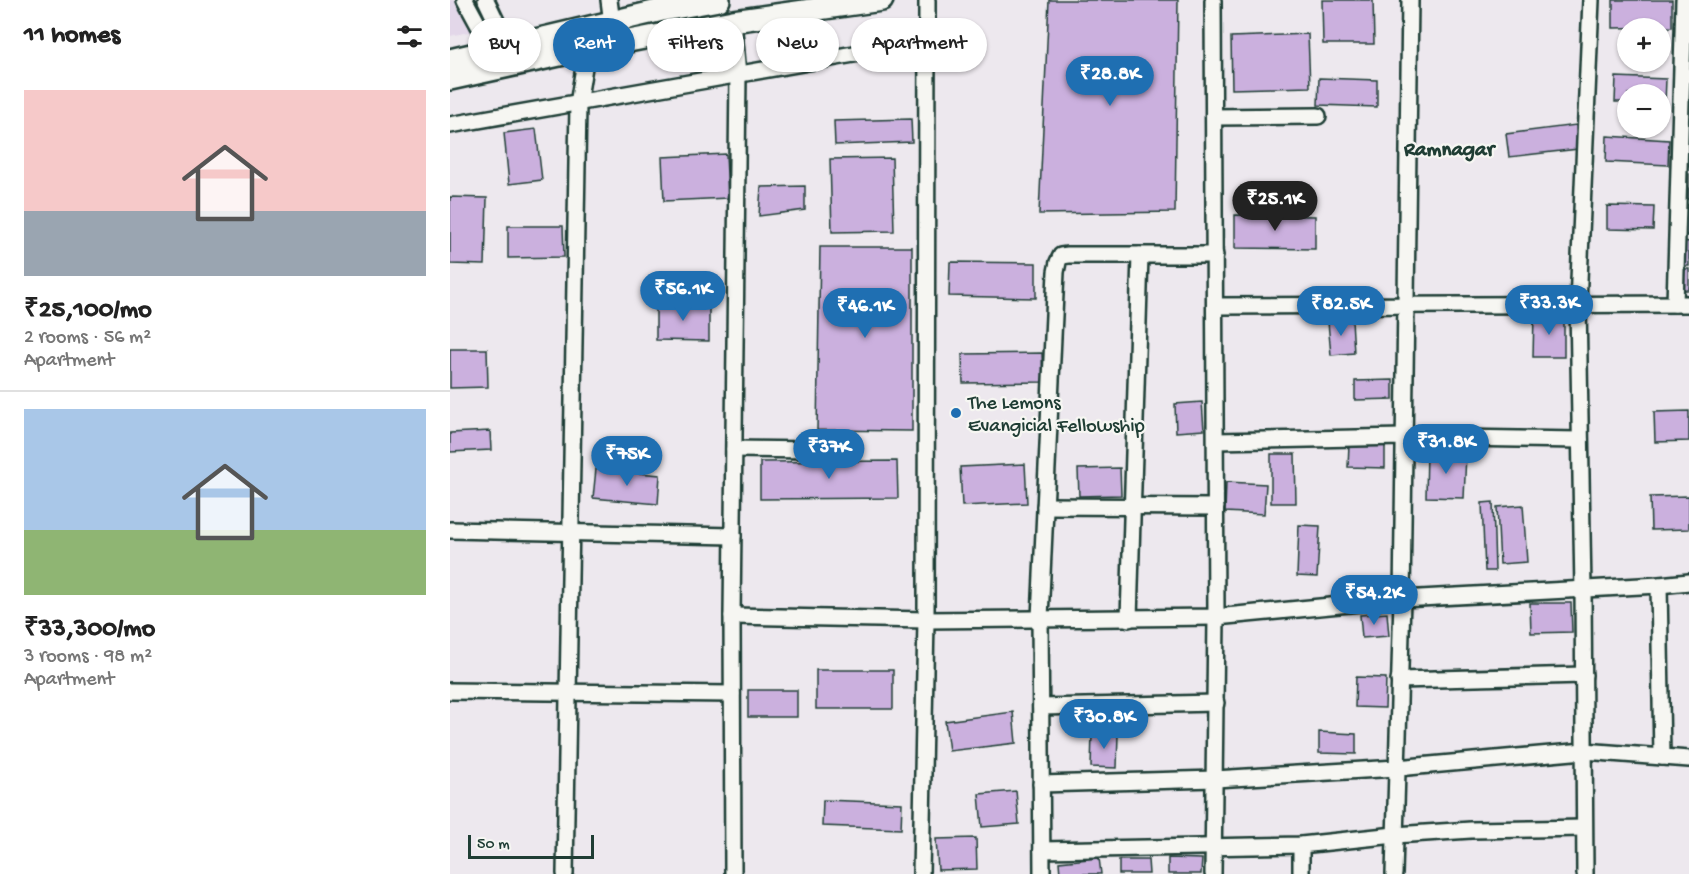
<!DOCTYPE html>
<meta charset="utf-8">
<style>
body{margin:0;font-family:"Gochi Hand",sans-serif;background:#f6f6f6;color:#222;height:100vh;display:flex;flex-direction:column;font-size:22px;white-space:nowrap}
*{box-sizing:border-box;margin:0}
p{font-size:20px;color:#767676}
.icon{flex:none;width:33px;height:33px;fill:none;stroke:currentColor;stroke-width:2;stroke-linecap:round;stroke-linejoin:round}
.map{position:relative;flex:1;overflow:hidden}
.drawer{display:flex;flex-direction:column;background:#fff;width:450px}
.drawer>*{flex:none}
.banner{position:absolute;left:18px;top:18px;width:570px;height:54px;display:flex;gap:12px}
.tools{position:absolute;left:1167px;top:18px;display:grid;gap:12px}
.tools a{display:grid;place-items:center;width:54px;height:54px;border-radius:50%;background:#fff;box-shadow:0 2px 4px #0004;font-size:30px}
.scale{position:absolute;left:18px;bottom:15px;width:126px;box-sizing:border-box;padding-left:6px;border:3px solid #1f3d34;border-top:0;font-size:16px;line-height:21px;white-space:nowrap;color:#1f3d34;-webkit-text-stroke:4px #f6f6f2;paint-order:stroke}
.price{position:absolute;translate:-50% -51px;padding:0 14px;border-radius:21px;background:#1f6fb2;color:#fff;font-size:20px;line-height:39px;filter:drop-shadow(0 2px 3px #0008)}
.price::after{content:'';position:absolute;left:50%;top:36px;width:18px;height:14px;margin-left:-9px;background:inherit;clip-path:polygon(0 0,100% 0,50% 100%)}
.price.selected{background:#222;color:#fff}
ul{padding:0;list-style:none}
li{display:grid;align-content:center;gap:12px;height:318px;padding:0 24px}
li+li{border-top:2px solid #e0e0e0}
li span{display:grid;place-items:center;height:186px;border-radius:0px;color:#555}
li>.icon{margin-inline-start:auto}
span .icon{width:108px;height:108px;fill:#fffc;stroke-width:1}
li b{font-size:26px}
h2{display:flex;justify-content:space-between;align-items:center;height:72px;padding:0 24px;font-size:26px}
.chip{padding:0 21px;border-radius:27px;background:#fff;box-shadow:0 2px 4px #0004;font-size:21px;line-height:54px}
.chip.selected{background:#1f6fb2;color:#fff}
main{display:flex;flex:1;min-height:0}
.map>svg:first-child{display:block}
.built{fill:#e3d7e9}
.building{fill:#cbb0de;stroke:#1f3d34;stroke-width:1.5}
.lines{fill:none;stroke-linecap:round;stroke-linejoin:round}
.street-casing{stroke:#1f3d34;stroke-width:20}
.secondary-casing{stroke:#1f3d34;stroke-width:26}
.street{stroke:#f6f6f2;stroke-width:15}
.secondary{stroke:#f6f6f2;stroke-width:21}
.poi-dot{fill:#1f6fb2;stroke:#f6f6f2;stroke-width:2}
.labels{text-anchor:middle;stroke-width:4.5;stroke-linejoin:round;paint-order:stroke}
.poi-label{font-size:20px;fill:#1f3d34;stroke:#f6f6f2;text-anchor:start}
.neighbourhood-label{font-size:21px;font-weight:bold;fill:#1f3d34;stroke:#f6f6f2}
</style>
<main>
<section class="drawer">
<h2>11 homes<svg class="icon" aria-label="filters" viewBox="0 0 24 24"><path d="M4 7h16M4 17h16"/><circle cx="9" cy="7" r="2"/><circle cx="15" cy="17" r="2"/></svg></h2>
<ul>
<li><span style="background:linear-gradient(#f6c9c9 65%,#9aa5b1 0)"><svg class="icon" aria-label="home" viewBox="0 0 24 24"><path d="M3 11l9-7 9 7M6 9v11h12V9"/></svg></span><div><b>₹25,100/mo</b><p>2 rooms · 56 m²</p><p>Apartment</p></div></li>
<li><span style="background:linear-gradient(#a9c7e8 65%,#8fb573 0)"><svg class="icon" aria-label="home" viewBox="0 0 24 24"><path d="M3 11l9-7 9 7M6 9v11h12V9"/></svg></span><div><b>₹33,300/mo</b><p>3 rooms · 98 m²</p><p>Apartment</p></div></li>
</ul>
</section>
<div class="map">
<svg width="1239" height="874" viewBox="0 0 1239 874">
<rect width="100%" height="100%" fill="#ede8ee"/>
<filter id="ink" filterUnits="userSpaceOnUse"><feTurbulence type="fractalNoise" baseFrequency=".0167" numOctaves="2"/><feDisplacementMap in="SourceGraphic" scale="12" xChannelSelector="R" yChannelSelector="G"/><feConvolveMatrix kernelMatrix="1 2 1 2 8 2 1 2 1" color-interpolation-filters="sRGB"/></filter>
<g filter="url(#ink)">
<path class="built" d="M0,0H47L57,24L0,36Z"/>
<g class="building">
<path d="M599,0H728L725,212L589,214Z"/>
<path d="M872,0H923L924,44H873Z"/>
<path d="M1163,0H1222V27L1163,28Z"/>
<path d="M858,34L860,87L782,89L781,37Z"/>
<path d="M1166,77L1216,79L1215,103H1210V94H1178V102H1165Z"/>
<path d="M869,78L927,80V107L868,105Z"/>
<path d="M461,119L462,142L385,145L384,121Z"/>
<path d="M1126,125L1128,149L1059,157L1056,134Z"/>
<path d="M86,129L92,180L59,184L54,133Z"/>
<path d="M1157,136L1219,140L1218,165L1156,162Z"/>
<rect x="1235" y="143" width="4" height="24"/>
<path d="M276,154L278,198L214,201L212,157Z"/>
<path d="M442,158L444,231L382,232L380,159Z"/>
<path d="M1235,174H1239V199H1234Z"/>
<path d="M355,186V210L309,216L311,187Z"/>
<path d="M0,197L37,198L35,265L0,264Z"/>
<path d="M1237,204L1239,205V235H1235Z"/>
<path d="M1157,206L1204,207L1203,230L1157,229Z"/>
<path d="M785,215L865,216V249L785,248Z"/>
<path d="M58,226H113L114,257L58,258Z"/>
<path d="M1235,241L1239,242V266H1234Z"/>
<path d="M370,247H462V431L367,430Z"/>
<path d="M500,262L586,263V298L499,296Z"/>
<path d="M1234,269H1239V290H1233Z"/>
<path d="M223,300L232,310L241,308L247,300H259V341L206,340V307Z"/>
<path d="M1084,315L1114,316V357H1083Z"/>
<path d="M902,320L904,353L881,355L878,322Z"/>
<path d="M0,349H37L38,387L0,388Z"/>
<path d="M592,353L593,382L513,383L512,354Z"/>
<path d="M943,380V399L905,400V381Z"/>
<path d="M752,402L754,430L726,432L725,404Z"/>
<path d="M1239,411V441L1205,442L1204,412Z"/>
<path d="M40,431L41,450L0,452V433Z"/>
<path d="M899,445L935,446V468L898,467Z"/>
<path d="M977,452L1016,454L1014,498L976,497Z"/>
<path d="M821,454H845L846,503H821Z"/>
<path d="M447,461L448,498L310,499V462Z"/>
<path d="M575,464L577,503L512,506L510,467Z"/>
<path d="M670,468L671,495L629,496L628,469Z"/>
<path d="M146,469L210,475L208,504L143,498Z"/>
<path d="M776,482L816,484L814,514L775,512Z"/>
<path d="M1239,496V529L1201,530L1200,497Z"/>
<path d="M1043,502L1045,571H1035L1032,503Z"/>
<path d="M1073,505L1077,562L1050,564L1047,507Z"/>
<path d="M849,525L870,526L867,577L847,576Z"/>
<path d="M1080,603H1121L1122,632L1081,633Z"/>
<path d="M937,613L939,636L912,638L910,615Z"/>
<rect x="366" y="670" width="77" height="39"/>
<path d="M906,677L936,678L935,708L905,707Z"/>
<rect x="298" y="690" width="49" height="27"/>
<path d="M563,712L566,743L499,751L495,721Z"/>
<path d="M869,732L906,734V754L869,753Z"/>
<path d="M642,733L668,734L667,768L641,767Z"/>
<path d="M566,791L569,824L532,827L529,794Z"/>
<path d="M373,800L452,803L451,829L372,826Z"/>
<path d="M526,838L527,869L488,870L486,839Z"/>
<path d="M649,858L651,874H610L609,862Z"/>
<path d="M718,858L752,859L751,874H718Z"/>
<path d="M669,860H698L699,874H669Z"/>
</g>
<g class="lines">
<defs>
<g id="street">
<path d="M15,0L42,50"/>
<path d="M36,0L58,46"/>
<path d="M159,0L162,23"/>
<path d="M764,117L868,116"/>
<path d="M0,125C160,98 318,68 478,41"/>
<path d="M1225,304L1234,0"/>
<path d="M765,306L1239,304"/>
<path d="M766,441L953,437L1130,440"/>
<path d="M284,449L364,450"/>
<path d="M595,506L766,507"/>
<path d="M0,530L283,536"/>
<path d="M1209,585L1212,757"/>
<path d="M282,616L476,620L766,617L952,599L1209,585L1239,582"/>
<path d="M679,619L690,255"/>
<path d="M949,680L1134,675"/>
<path d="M0,691L282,694"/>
<path d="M591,707L766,703"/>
<path d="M591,784L765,779L947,768L1134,751L1239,759"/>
<path d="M851,845V874"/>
<path d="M592,850L851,845L945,835L1021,830L1134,828"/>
<path d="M115,874L128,104L137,49"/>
<path d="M283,874L282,616L288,74L283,21"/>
<path d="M471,874L476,620L477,0"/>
<path d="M592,874L590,618L606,272L608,262L611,256L618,255H765"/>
<path d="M763,874L766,617L763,0"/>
<path d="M944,874L952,599L960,0"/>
<path d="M1135,874L1133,590L1128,304L1141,0"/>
</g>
<g id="secondary">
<path d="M0,60L208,11L269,0"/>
<path d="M0,79L137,49L283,21L432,0"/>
</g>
</defs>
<use href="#street" class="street-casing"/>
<use href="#secondary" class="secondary-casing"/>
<use href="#street" class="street"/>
<use href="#secondary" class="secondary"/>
</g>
</g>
<circle class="poi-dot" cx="506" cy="413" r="6"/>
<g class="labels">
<g class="poi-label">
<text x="518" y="408">The Lemons<tspan x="518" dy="23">Evangicial Fellowship</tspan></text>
</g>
<g class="neighbourhood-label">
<text x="999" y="155">Ramnagar</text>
</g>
</g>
</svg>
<div class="tools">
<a>+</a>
<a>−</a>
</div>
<div class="scale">50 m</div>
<b class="price" style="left:660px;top:107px">₹28.8K</b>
<b class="price selected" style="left:825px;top:232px">₹25.1K</b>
<b class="price" style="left:233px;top:322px">₹56.1K</b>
<b class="price" style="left:1099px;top:336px">₹33.3K</b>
<b class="price" style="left:891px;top:337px">₹82.5K</b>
<b class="price" style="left:415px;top:339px">₹46.1K</b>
<b class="price" style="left:996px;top:475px">₹31.8K</b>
<b class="price" style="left:379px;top:480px">₹37K</b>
<b class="price" style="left:177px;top:487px">₹75K</b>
<b class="price" style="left:924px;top:626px">₹54.2K</b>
<b class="price" style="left:654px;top:750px">₹30.8K</b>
<div class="banner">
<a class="chip">Buy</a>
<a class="chip selected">Rent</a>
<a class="chip">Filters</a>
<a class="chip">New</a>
<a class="chip">Apartment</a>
</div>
</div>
</main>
